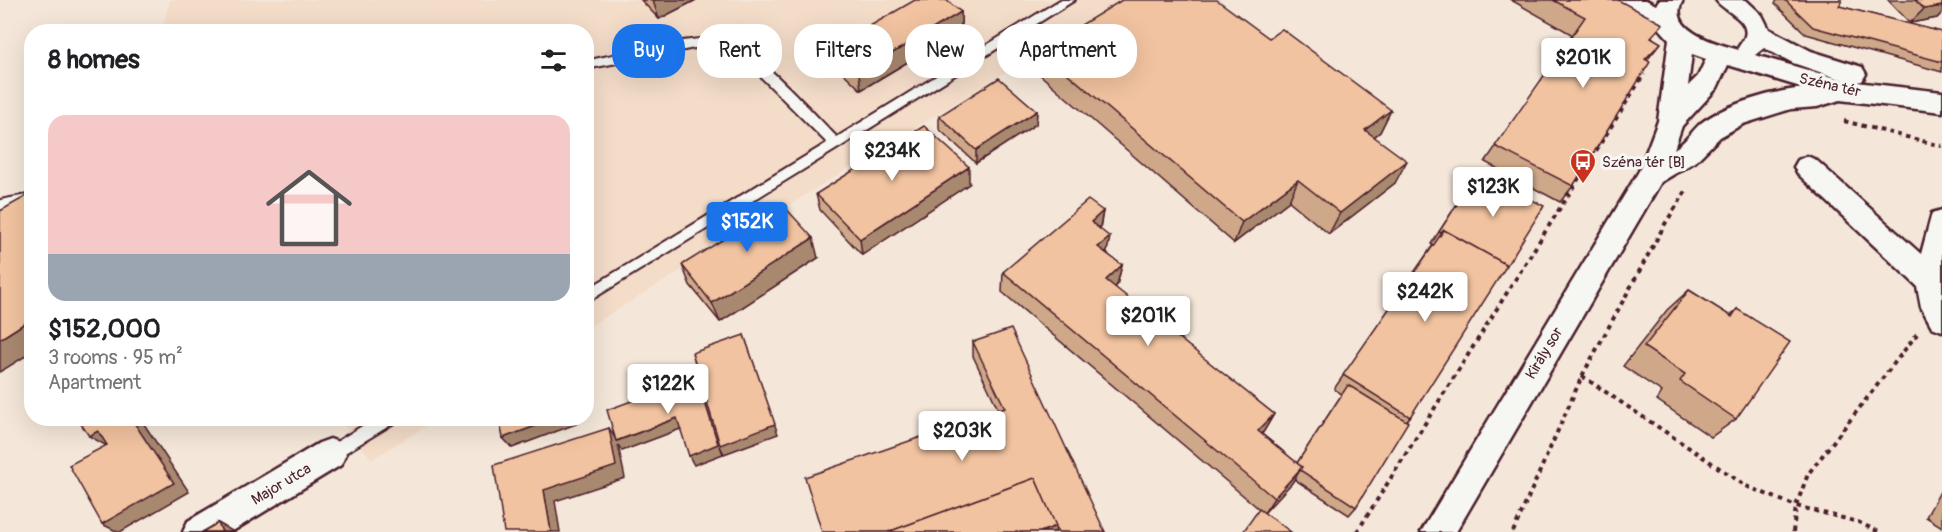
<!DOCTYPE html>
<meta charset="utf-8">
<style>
body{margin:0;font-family:Pangolin,sans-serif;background:#f6f6f6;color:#202124;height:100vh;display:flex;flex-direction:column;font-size:22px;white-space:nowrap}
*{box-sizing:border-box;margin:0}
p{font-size:20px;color:#757577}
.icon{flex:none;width:33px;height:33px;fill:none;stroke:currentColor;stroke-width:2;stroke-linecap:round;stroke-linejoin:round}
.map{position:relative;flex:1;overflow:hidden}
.sheet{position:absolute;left:24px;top:24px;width:570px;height:402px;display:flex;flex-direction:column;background:#fff;border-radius:24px;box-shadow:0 6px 24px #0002}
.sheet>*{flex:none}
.guide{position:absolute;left:612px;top:24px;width:570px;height:54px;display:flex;gap:12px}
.price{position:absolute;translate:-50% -51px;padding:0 14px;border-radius:6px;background:#fff;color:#222;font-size:20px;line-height:39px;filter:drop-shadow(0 2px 3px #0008)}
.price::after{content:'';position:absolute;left:50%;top:36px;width:18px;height:14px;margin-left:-9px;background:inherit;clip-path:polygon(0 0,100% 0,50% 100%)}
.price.active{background:#1a73e8;color:#fff}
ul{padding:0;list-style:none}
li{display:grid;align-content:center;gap:12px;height:318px;padding:0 24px}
li span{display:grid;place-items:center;height:186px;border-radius:18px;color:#555}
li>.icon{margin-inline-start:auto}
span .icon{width:108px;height:108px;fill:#fffc;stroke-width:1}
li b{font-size:26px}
h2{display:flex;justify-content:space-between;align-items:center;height:72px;padding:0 24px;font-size:26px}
.tag{padding:0 21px;border-radius:24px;background:#fff;box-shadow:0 6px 24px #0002;font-size:21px;line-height:54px}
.tag.active{background:#1a73e8;color:#fff}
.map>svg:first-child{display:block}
.built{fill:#f3dcc8}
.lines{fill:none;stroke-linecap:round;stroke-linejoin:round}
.service-casing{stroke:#4a1f2b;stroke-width:4}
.minor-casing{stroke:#4a1f2b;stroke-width:5}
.path{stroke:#4a1f2b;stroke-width:4;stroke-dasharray:4.5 4.5;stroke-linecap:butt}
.service{fill:#f6f6f2;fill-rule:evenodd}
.minor{fill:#f6f6f2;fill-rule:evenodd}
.wall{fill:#cfa88a;stroke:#4a1f2b;stroke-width:1.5}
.shaded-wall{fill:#a98870;stroke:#4a1f2b;stroke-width:1.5}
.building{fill:#f1c3a0;stroke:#4a1f2b;stroke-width:1.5}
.labels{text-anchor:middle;stroke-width:6;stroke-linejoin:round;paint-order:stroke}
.street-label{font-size:15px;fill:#4a1f2b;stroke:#f6f6f2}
.poi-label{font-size:15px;fill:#4a1f2b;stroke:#f6f6f2;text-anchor:start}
</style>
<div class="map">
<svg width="1942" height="532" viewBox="0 0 1942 532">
<rect width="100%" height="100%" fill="#f4e7d9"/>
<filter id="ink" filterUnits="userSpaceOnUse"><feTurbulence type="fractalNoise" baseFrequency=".0167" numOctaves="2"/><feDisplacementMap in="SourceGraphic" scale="12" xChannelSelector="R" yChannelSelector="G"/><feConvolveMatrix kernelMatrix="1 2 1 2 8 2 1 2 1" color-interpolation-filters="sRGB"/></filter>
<g filter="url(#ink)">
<g class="built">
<path d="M170,0H1124L587,328L586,32H161Z"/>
<path d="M338,419H438L372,459Z"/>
</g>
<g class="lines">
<defs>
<g id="service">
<path d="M1060,0H1075L840,147L586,303V290L827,143L741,57L722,47H700L586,69V61C614,55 704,32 727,40C757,50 812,112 837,137Z"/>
<path d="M32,194V204L0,210V200Z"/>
<path d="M375,418H396L394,423L335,459L330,461L325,459L322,454L325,449Z"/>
</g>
<g id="minor">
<path d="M1614,0H1646L1656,5L1659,0H1683C1665,31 1719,44 1739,50L1738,48C1740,44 1744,40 1745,36C1750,19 1723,11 1716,0H1746L1762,15L1769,29L1811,51L1862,67L1866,74L1862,81L1856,82L1942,92V112L1840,100L1817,107L1791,109L1743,124L1720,137L1696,161L1661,182L1456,532H1421L1639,171L1658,121L1669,39L1659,28L1618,6ZM1764,48L1793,63L1846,81L1755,55ZM1692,54L1706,59L1698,76L1688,86ZM1728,65L1804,88C1773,91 1726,104 1701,123C1692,131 1685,143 1674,149L1682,126L1717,88Z"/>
<path d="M1807,156L1816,160L1921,254L1932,213L1942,210V331L1932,327L1921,307L1917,286L1798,174L1794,167L1798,160Z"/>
<path d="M330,439L341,443L346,454L341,465L231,532H183L188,521L319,443Z"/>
</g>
</defs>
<use href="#service" class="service-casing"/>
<use href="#minor" class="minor-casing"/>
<g class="path">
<path d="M1844,121L1942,146"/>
<path d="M1582,376L1746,486L1796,506L1858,522L1879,532"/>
<path d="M1357,532L1644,74"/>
<path d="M1513,532L1582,376L1665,224L1688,188"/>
<path d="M1793,532L1796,506L1808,474L1917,334"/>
</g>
<use href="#service" class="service"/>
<use href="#minor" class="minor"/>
</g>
<g class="wall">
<path d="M641,0H696L659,19Z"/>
<path d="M1511,0H1618L1653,38L1647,60L1573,186L1560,202L1485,162L1573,35Z"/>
<path d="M1777,0H1842L1839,6L1942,32V72L1806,34L1775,4Z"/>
<path d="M1888,0H1942V13L1937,18L1910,23Z"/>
<path d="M961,12V30L861,90L835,65L832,48Z"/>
<path d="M1040,50L1391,110L1380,132L1374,137L1395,183L1329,234L1289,201L1234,243L1038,73Z"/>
<path d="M1037,111L1036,124L976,163L939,129V116Z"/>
<path d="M1478,172L1410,417L1406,421L1356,507L1349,515L1294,479L1264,513L1002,292L1003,272L1103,211L1100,229L1107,254L1122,265L1117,285L1115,288L1274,414L1262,434L1297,463L1342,394L1334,389L1433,245L1431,244Z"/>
<path d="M969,184L862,255L820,210L816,194Z"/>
<path d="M818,258L720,322L690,285L682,265Z"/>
<path d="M1689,290L1730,316L1737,309L1736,419L1711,437L1657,400L1662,392L1623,366L1667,310Z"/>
<path d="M973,342L1105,532H822L999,411L973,356Z"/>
<path d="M1942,488V527L1926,517Z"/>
</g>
<g class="shaded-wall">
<path d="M656,0H696L659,19L653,1Z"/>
<path d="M1942,6V13L1937,18L1910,23L1924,9Z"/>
<path d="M961,12V30L861,90L859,73Z"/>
<path d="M1661,43L1647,60L1645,59Z"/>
<path d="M1391,110L1380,132L1354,152L1365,130Z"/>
<path d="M1037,111L1036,124L976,163V150Z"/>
<path d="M1407,161L1395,183L1329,234L1340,213Z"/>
<path d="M969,167V184L862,255L860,239Z"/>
<path d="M1298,180L1289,201L1234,243L1242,222Z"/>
<path d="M1103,211L1099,232L1091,222Z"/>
<path d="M1110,237L1106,257L1098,247Z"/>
<path d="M813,238L818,258L720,322L712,303Z"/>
<path d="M1122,265L1117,285L1102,300L1106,280Z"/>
<path d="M28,321L32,323V352L0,372V339Z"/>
<path d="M744,335L778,434L724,454L720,446L723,454L694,465L689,456L697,377L702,388Z"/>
<path d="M1274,414L1264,431L1249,448L1258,431Z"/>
<path d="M131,418H140L189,492L120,532H118L102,524Z"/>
<path d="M557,418H575L576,424L512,448L503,438Z"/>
<path d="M677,418L683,428L622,451L618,445L625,478L555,501L560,532H551L544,490L609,428L617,441Z"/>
<path d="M98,431L114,440L105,445L89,436Z"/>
<path d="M1302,467L1292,483L1264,513L1274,498Z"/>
<path d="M218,523L234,532H222Z"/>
<path d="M1056,526L1055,532H1040Z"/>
</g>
<g class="building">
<path d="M915,0H946L961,12L859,73L832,48Z"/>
<path d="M1122,0H1217L1269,38L1282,29L1391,110L1365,130L1407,161L1340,213L1298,180L1242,222L1040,50Z"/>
<path d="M1553,0H1618L1663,24L1651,37L1661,43L1645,59L1650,62L1573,186L1495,146L1585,17Z"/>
<path d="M1785,0H1842L1839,6L1942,32V62L1813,27Z"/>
<path d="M1915,0H1942V6L1924,9Z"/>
<path d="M999,78L1037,111L976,150L939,116Z"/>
<path d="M924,126L969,167L860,239L816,194Z"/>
<path d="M1478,172L1544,206L1505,268L1507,265L1444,230L1441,233L1439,232Z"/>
<path d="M32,193V326L28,321L0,339V211Z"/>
<path d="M1088,200L1103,211L1091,222L1110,237L1098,247L1122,265L1106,280L1274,414L1258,431L1302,467L1274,498L1003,272Z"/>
<path d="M781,203L813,238L712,303L682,265Z"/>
<path d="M1444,230L1507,265L1410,417L1343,375Z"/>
<path d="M1689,290L1732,317L1737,309L1790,342L1736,419L1680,381L1685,374L1644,347Z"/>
<path d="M1011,329L1105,532H1058L1035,478L888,532H822L805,477L1005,408L973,342Z"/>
<path d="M744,335L775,424L720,445L692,353Z"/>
<path d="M697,377L718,444L689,456L677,418L616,441L607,410Z"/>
<path d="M1348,385L1408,422L1356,507L1300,470L1302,467L1297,463Z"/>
<path d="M77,418H131L174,483L102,524L69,465L107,445L98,431L89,436Z"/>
<path d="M499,418H557L503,438Z"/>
<path d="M609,428L616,466L544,490L551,532H504L494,465Z"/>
<path d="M1035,478L1056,526L1040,532H888Z"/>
<path d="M1259,509L1291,532H1243Z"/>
<path d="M218,523L222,532H202Z"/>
</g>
</g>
<defs>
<symbol id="bus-pin" viewBox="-11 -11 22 30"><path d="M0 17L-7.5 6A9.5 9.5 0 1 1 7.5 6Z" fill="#c8321e" stroke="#f6f6f2"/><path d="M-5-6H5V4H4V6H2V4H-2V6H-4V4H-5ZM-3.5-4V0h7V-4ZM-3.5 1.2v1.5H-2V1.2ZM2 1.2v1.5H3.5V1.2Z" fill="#fff"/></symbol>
</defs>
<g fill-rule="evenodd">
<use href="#bus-pin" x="1568" y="147" width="30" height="40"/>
</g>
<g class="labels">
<g class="street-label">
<text transform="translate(1830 85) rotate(13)" y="5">Széna tér</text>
<text transform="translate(1544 353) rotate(-59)" y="5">Király sor</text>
<text transform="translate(281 484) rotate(-31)" y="5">Major utca</text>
</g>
<g class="poi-label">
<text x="1602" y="167">Széna tér [B]</text>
</g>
</g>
</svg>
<b class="price" style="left:1583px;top:89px">$201K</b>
<b class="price" style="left:892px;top:182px">$234K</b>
<b class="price" style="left:1493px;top:218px">$123K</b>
<b class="price active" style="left:747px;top:253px">$152K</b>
<b class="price" style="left:1425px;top:323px">$242K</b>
<b class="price" style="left:1148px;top:347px">$201K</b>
<b class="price" style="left:668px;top:415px">$122K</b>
<b class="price" style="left:962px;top:462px">$203K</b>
<div class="guide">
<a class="tag active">Buy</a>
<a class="tag">Rent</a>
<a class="tag">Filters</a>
<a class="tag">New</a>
<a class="tag">Apartment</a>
</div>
<section class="sheet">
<h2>8 homes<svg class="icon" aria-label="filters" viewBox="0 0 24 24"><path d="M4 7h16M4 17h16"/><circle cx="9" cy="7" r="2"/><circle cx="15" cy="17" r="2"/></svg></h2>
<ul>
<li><span style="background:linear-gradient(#f6c9c9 75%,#9aa5b1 0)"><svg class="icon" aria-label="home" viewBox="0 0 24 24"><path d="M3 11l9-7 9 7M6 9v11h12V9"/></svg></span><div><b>$152,000</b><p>3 rooms · 95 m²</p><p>Apartment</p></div></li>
</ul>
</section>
</div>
